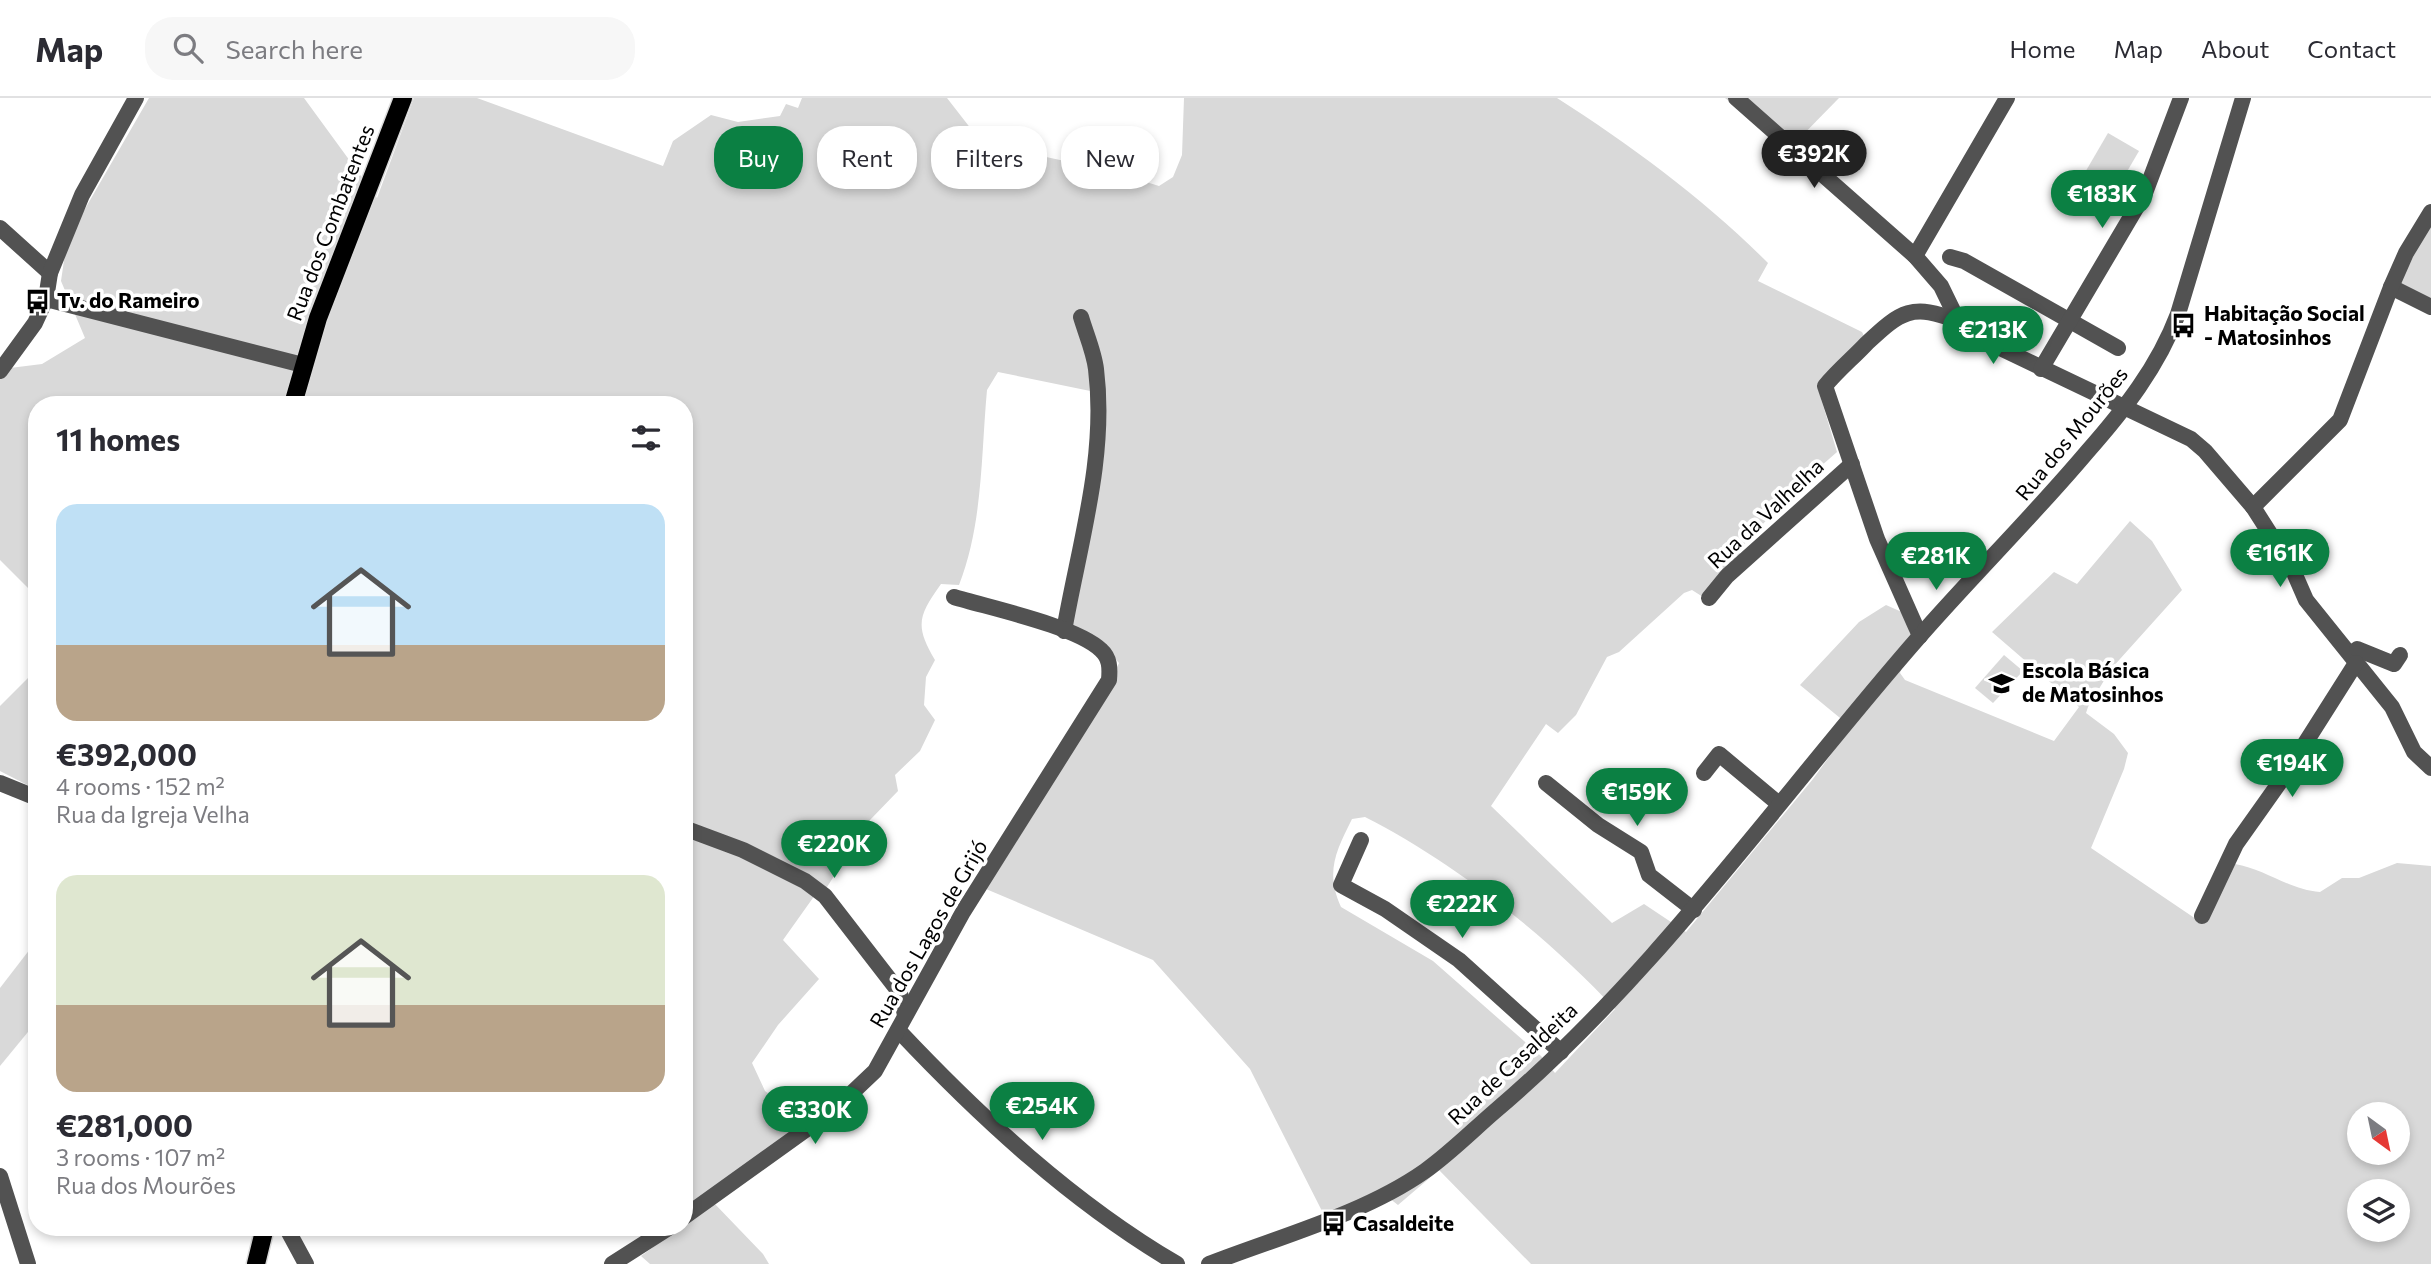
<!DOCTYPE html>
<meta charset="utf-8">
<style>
body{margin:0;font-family:Commissioner,sans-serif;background:#f7f7f7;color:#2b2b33;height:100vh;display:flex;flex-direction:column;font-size:26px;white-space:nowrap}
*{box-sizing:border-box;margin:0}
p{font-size:23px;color:#7c7c81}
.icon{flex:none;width:38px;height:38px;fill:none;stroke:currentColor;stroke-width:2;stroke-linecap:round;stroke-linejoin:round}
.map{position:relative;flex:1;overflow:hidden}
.side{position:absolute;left:28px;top:298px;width:665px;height:840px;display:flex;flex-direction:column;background:#fff;border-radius:28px;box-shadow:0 4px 10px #0003}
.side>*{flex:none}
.banner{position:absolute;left:714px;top:28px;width:665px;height:63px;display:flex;gap:14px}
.needle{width:46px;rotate:147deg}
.fabs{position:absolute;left:2347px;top:1004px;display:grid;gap:14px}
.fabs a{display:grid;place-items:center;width:63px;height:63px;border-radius:50%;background:#fff;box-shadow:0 4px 10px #0003;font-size:35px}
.price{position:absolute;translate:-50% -60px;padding:0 16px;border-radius:24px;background:#0b8043;color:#fff;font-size:23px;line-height:46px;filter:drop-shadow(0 2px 4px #0008)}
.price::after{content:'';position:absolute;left:50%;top:42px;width:21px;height:16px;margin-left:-10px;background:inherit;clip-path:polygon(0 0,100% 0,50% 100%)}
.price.selected{background:#222;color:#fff}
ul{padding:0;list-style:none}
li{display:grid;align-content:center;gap:14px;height:371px;padding:0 28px}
li span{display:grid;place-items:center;height:217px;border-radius:21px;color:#555}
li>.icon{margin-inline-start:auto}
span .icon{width:126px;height:126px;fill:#fffc;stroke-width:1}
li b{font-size:30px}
h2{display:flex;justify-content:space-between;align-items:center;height:84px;padding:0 28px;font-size:30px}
.tag{padding:0 24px;border-radius:28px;background:#fff;box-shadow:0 4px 10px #0003;font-size:24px;line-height:63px}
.tag.selected{background:#0b8043;color:#fff}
header{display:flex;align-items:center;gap:42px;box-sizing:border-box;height:98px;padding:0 35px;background:#fff;border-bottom:2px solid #e1e1e2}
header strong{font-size:33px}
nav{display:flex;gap:38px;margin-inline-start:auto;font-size:24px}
.search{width:490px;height:63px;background:#f7f7f7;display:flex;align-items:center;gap:18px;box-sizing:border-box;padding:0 24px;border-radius:28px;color:#7c7c81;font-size:26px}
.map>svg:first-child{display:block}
.green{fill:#d9d9d9;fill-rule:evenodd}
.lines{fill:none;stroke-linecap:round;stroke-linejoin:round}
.major-casing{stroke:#dbdbdb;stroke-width:21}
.minor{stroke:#525252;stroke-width:16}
.major{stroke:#000;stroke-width:18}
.labels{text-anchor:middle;stroke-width:7;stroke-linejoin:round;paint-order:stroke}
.street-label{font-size:21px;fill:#000;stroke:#fff}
.poi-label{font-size:21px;font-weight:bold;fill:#000;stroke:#fff;text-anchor:start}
</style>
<header>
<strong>Map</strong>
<div class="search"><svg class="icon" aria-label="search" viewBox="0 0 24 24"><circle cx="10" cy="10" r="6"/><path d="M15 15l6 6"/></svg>Search here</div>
<nav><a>Home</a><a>Map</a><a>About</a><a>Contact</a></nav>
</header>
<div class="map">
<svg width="2431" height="1166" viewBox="0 0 2431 1166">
<rect width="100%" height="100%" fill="#fff"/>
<g class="green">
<path d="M149,0H304L377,100L414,0H477L663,68L673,43L711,17L738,24L780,18L786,6L798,10L802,0H947L982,45L1111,73L1159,88L1173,79L1182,57L1184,0H1557C1632,48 1705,102 1768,165L1758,183L1862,234L1865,240L1817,287L1837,354L1796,390L1739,452L1741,459L1703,499L1692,492L1684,495L1619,554L1607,559L1576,617L1558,635L1546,626L1491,708L1612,825L1644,806L1686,834L1813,681L1851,629L1800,587L1859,524L1886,507L1904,515L1911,539L1900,575L1905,582L2054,643L2079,609L1992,534L2054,474L2077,486L2130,423L2152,443L2182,492L2111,571L2088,609L2086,615L2114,636L2128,655L2124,671L2091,750L2196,821L2235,766C2265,771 2290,792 2320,794L2342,780H2359L2397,765L2431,768V1166H1531L1439,1072L1398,1107L1380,1093L1324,1117L1250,971L1153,862L986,791L1032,719L1045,688L1105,596L1119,565L1110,555L1069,529L1100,295L998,274L987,292C981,357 983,426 959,487L941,486C919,517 914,527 935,562L926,579L924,607L935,622L920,653L895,677L898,693L870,722L827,789L815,797L783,842L819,881L778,927L752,965L765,993L809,1026L713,1104L763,1156L769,1166H650L641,1158L663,1142L649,1129H684V306H37V499L0,462V280L10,270L42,266L85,240L61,183L67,142ZM1365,719C1454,764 1547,838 1615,911L1555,975L1541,958L1433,863L1341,809C1325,774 1336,753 1352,721ZM2359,1017H2398V1055H2359ZM2359,1094H2398V1132H2359Z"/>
<path d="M1725,0H1839L1789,51Z"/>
<path d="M2108,35L2139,53L2104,113L2073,95Z"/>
<path d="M2431,123V210L2397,191Z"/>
<path d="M2004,557L2023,573L1993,605L1975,590Z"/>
<path d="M37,571V692L0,673V608Z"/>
<path d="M37,842V923L0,968V890Z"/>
</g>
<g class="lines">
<defs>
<g id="major">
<path d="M293,306L318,220L403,0"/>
<path d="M256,1166L265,1129"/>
</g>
</defs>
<use href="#major" class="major-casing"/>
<g class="minor">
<path d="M1736,0L1915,158L1941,188L1958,223L1969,235L2191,341L2205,353L2253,409L2292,470L2306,502L2392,609L2414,654L2431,670"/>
<path d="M0,130L50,175"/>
<path d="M1915,158L2007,0"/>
<path d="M1950,159L1964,163L2118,250"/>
<path d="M2391,189L2431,209"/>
<path d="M46,201L303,267"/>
<path d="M2041,271L2145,95L2181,0"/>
<path d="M0,273L35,225L46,201L50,175L82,97L136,0"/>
<path d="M2253,409L2340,322L2391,189L2406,155L2431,114"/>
<path d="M1709,500L1727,478L1852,366"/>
<path d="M1064,533C1079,447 1107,359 1096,271C1094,254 1086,236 1081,219"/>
<path d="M1920,538L1877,441L1825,288C1838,272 1853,260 1867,245C1901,213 1912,205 1958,223"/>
<path d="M2357,551L2394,566L2400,557"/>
<path d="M1704,675L1719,656L1779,706"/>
<path d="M0,685L37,700"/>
<path d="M1546,685L1598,727L1641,754L1649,777L1694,812"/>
<path d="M684,730L743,752L805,783L825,798L900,895L905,917"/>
<path d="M1361,742L1341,787L1385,811L1459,862L1561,954"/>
<path d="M2202,818L2236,746L2285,677L2356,565"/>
<path d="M899,933C981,1020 1073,1105 1177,1166"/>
<path d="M0,1078L28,1166"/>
<path d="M684,1119L836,1010L875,973L963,814L1109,582C1110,570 1110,560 1101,552C1076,528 990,510 954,499"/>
<path d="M286,1129L306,1166"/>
<path d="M612,1166L670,1129"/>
<path d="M1209,1166C1278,1139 1364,1116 1425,1073C1449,1056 1471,1034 1494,1014C1657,876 1779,699 1919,539C1974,476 2033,418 2087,354C2124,312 2158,269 2178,216L2243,0"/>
</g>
<use href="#major" class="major"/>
</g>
<defs>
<symbol id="bus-bare" viewBox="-9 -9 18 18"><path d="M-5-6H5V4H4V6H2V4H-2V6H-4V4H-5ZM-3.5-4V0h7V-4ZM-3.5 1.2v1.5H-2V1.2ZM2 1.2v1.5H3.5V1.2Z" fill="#000" stroke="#fff" stroke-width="2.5" paint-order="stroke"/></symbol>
<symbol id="school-bare" viewBox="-9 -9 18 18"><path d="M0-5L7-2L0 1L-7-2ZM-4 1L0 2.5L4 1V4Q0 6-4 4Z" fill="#000" stroke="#fff" stroke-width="2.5" paint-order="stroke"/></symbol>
</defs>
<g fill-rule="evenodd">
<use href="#bus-bare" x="20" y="186" width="35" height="35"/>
<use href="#bus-bare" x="2166" y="210" width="35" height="35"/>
<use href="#school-bare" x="1984" y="568" width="35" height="35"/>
<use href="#bus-bare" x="1316" y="1108" width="35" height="35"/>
</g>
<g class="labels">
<g class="street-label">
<text transform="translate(331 125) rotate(-69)" y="7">Rua dos Combatentes</text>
<text transform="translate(2072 336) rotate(-51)" y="7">Rua dos Mourões</text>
<text transform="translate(1766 416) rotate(-43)" y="7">Rua da Valhelha</text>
<text transform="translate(929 836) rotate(-60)" y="7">Rua dos Lagos de Grijó</text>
<text transform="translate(1513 966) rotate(-43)" y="7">Rua de Casaldeita</text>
</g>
<g class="poi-label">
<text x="57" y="210">Tv. do Rameiro</text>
<text x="2204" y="223">Habitação Social<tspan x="2204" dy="24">- Matosinhos</tspan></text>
<text x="2022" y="580">Escola Básica<tspan x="2022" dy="24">de Matosinhos</tspan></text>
<text x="1353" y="1133">Casaldeite</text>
</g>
</g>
</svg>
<div class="fabs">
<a><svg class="needle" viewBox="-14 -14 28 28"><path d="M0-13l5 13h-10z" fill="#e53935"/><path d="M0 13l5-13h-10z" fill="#7c7c81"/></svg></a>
<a><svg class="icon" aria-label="layers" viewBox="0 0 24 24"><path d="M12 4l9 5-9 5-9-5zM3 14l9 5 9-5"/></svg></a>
</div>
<b class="price selected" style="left:1814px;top:92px">€392K</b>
<b class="price" style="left:2102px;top:132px">€183K</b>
<b class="price" style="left:1993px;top:268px">€213K</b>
<b class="price" style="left:2280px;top:491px">€161K</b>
<b class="price" style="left:1936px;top:494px">€281K</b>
<b class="price" style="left:2292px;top:701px">€194K</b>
<b class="price" style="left:1637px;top:730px">€159K</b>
<b class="price" style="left:834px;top:782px">€220K</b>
<b class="price" style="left:1462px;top:842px">€222K</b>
<b class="price" style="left:1042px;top:1044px">€254K</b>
<b class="price" style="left:815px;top:1048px">€330K</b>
<div class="banner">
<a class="tag selected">Buy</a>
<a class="tag">Rent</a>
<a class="tag">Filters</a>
<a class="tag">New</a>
</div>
<section class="side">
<h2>11 homes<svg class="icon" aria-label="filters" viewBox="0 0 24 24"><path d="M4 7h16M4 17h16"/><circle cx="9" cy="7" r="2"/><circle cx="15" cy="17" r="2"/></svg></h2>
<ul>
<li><span style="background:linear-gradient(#bfe0f5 65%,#b9a48a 0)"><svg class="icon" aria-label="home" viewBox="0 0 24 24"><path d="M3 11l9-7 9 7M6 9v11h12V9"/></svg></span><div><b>€392,000</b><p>4 rooms · 152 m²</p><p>Rua da Igreja Velha</p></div></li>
<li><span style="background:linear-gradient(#dfe7d0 60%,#b9a48a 0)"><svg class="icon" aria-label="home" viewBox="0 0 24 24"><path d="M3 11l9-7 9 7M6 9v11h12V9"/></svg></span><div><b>€281,000</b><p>3 rooms · 107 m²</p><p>Rua dos Mourões</p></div></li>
</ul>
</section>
</div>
